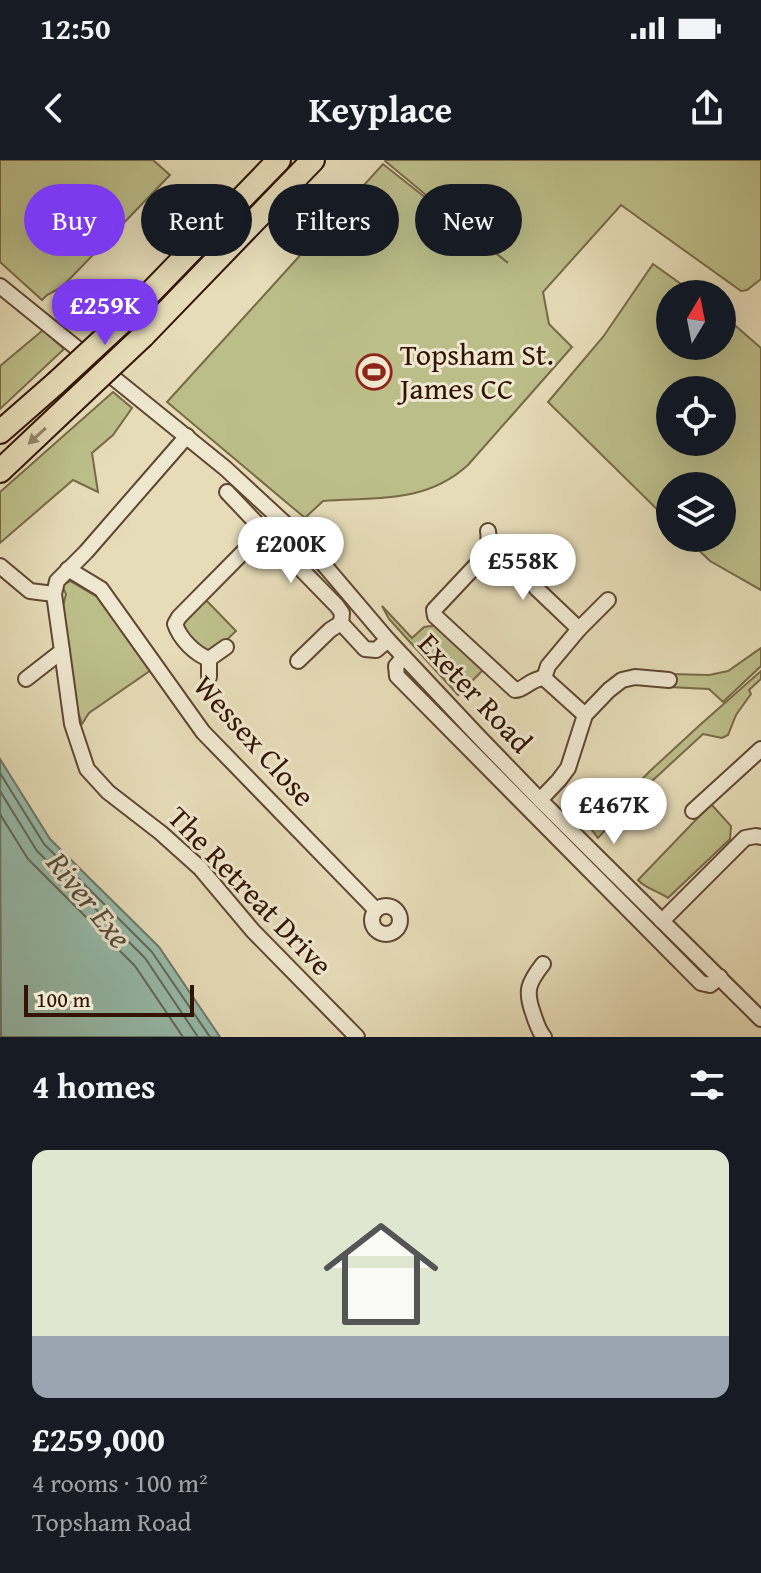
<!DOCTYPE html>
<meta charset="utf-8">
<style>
body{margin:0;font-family:"Gentium Book Plus",serif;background:#20242c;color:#f1f3f6;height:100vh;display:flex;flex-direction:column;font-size:30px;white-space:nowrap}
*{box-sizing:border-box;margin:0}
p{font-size:26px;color:#9ea1a6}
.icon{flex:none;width:44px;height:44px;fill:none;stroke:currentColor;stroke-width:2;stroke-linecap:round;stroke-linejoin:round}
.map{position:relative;height:877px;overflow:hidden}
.drawer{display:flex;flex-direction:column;background:#171b24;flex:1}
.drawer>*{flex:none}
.guide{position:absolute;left:24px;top:24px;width:714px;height:72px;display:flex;gap:16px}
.needle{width:52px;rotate:10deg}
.tools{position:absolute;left:656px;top:120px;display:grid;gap:16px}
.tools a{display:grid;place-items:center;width:80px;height:80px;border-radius:50%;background:#171b24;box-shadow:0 8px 32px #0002;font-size:40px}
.scale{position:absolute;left:24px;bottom:20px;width:170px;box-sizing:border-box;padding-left:8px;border:4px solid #331404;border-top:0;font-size:22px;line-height:28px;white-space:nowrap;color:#331404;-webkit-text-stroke:6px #efe8d1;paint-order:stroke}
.price{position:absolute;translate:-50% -68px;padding:0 18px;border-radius:28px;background:#fff;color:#222;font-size:26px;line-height:52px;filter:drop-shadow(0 2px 4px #0008)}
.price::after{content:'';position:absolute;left:50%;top:48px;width:24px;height:18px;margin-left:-12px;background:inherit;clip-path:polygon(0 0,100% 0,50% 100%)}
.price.selected{background:#7c3aed;color:#fff}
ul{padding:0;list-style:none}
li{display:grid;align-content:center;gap:16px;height:424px;padding:0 32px}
li span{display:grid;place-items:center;height:248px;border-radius:16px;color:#555}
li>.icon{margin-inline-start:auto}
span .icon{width:144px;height:144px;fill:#fffc;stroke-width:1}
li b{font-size:34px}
h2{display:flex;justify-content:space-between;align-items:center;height:96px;padding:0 32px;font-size:34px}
.chip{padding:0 28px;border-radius:36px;background:#171b24;box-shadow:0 8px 32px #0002;font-size:28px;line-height:72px}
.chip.selected{background:#7c3aed;color:#fff}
.status{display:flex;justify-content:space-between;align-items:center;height:56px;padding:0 40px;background:#171b24;direction:ltr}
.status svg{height:22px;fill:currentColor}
header{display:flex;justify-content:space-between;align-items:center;height:104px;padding:0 32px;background:#171b24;font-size:36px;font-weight:700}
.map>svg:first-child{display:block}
.green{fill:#bcbe8a;stroke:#786947;stroke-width:2;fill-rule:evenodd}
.water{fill:#96bcac;stroke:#6e7969;stroke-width:2}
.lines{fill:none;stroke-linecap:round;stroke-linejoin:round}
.shore{stroke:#646858;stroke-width:2}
.minor-casing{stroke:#604631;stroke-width:18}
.highway-casing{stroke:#331404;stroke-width:26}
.minor{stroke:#efe8d1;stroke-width:14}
.highway{stroke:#e6dcb8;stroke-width:22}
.highway-bridge-casing{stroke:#331404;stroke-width:26;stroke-linecap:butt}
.highway-bridge{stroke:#e6dcb8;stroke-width:22}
.oneway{fill:#958267}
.labels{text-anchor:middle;stroke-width:6;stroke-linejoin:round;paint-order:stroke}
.poi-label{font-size:30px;fill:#331404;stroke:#efe8d1;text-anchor:start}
.street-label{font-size:30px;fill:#331404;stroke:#efe8d1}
.water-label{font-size:32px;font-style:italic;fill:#564f3f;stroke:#efe8d1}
</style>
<div class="status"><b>12:50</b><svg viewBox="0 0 49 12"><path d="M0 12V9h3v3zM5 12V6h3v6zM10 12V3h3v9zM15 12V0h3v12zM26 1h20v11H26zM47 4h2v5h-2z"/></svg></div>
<header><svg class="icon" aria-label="back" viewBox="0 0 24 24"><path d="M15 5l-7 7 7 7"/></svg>Keyplace<svg class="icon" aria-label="share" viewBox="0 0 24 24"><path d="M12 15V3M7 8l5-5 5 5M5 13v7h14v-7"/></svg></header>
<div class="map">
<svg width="761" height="877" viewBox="0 0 761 877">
<rect width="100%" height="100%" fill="#e6dcb8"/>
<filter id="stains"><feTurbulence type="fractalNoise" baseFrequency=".0025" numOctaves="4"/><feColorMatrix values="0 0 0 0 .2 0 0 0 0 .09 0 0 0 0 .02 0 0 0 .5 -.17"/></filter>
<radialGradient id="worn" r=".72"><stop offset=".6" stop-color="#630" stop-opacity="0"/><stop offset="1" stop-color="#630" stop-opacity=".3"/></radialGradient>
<g class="green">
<path d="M0,0H153L170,15L62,127L47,135L42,140L0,102Z"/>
<path d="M386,0H761V119L747,130L741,131L621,45L543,132L549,164L572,187L468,305C425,344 376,337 323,341L305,358L167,242L383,4L508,103L385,1Z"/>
<path d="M653,104L695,134H670V186H722V154L761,188V430L710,401L686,378H722V326H670V362L548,242L603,177ZM670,230H722V282H670Z"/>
<path d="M43,170L64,189L0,249V206Z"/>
<path d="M113,232L132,248L113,275L92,293L98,332L73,320L0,383V332Z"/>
<path d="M70,421L99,438L154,508L89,553L82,564L72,535L63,446L66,434L62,426Z"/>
<path d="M204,438L236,471L215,491L200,490L183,473V458Z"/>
<path d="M382,446L412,478L424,467L438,465L484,509L458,535L389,459Z"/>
<path d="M761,488V506L723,542L709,529L669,527L671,514L709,515L728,511Z"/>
<path d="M403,508H405L516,623L514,627L402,513Z"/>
<path d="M761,511V519L749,530L751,534L736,555L728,575L722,578L703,574L639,633L598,678L592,670L650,611L701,564Z"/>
<path d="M711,644L731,666L730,679L668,738C658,731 646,729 638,720Z"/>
<path d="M540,653L551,657L709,816L707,820Z"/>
</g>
<path class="water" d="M0,599L50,679L159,787L220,877H1Z"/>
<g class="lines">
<g class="shore">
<path d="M0,613L44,684L152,792L210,877"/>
<path d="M0,631L37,691L145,798L198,877"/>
<path d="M0,654L28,699L135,806L183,877"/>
</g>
<defs>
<g id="minor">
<path d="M0,126L225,308L303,380L388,480L479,577L540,640L761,859"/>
<path d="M227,332L264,371"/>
<path d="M488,371C489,376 488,381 489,386C492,397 522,418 533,421L536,428L579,469L548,506L544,518"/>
<path d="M493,392L480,401L434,450L435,456L515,530C525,530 529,519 544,518"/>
<path d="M0,406L30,431L54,434"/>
<path d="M68,409L101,429L203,572L376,750"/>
<path d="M533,421L561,392"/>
<path d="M579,469L608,440"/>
<path d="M226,487L209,499C195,494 180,479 175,464L179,457L264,371L337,446L342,453L341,463L365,489L376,490L388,480"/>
<path d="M62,491L72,564L87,609L108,632L161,673L200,708L253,771L357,877"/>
<path d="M404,497L396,506L397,516L701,823L710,825L720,817"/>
<path d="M298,501L330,470L341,463"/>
<path d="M209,517V499"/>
<path d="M544,518L585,555"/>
<path d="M26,519L62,491L54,434L57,421L86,392L187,276"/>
<path d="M540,640L559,620L568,608L585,555L609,530L622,520L635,517L669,520"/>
<path d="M693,651L761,589"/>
<circle cx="386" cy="760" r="14"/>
<path d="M662,761L745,678L756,676L761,677"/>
<path d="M543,804C528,823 525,831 533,853C536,862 538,870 544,877"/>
</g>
<g id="highway">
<path d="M123,161L279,0"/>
<path d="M143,176L313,0"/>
<path d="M0,272L56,223"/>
<path d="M0,311L74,241"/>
</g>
</defs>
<use href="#minor" class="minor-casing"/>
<use href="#highway" class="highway-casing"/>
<use href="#minor" class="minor"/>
<use href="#highway" class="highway"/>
<defs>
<g id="highway-bridge">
<path d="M56,223L123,161"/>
<path d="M74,241L143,176"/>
</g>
</defs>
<use href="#highway-bridge" class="highway-bridge-casing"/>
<use href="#highway-bridge" class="highway-bridge"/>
</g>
<defs><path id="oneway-solid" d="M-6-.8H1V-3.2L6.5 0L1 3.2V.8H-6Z" transform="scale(2)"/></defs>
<use class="oneway" href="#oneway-solid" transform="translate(37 276) rotate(137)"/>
<defs>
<symbol id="stadium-ring" viewBox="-11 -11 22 22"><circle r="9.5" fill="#efe8d1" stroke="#8f2418" stroke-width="1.5"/><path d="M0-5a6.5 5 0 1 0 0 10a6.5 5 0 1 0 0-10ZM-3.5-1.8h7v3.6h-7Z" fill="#8f2418"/></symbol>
</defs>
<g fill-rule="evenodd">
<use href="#stadium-ring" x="354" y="192" width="40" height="40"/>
</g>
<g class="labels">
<g class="poi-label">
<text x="400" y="205">Topsham St.<tspan x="400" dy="34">James CC</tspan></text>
</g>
<g class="street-label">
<text transform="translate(475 533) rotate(47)" y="10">Exeter Road</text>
<text transform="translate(254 581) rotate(48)" y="10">Wessex Close</text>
<text transform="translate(250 731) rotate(46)" y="10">The Retreat Drive</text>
</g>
<g class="water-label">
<text transform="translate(89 740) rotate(51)" y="11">River Exe</text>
</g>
</g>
<rect width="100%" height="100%" filter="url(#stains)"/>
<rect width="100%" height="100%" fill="url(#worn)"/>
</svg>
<div class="tools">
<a><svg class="needle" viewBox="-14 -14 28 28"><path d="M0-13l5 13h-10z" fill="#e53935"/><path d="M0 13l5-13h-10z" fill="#9ea1a6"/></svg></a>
<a><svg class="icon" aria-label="locate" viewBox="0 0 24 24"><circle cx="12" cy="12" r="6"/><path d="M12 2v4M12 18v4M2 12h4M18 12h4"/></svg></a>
<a><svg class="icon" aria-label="layers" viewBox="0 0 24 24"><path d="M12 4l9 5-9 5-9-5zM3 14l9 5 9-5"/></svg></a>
</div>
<div class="scale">100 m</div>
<b class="price selected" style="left:105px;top:187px">£259K</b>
<b class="price" style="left:291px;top:425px">£200K</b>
<b class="price" style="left:523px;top:442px">£558K</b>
<b class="price" style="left:614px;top:686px">£467K</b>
<div class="guide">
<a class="chip selected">Buy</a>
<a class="chip">Rent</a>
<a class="chip">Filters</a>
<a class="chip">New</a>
</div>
</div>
<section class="drawer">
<h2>4 homes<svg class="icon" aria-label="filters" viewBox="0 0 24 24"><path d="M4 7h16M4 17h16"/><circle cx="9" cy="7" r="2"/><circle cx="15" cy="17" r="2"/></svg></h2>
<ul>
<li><span style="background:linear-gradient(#dfe7d0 75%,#9aa5b1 0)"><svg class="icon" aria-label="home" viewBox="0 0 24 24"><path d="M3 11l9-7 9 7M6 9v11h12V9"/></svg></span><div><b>£259,000</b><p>4 rooms · 100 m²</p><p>Topsham Road</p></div></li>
</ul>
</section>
